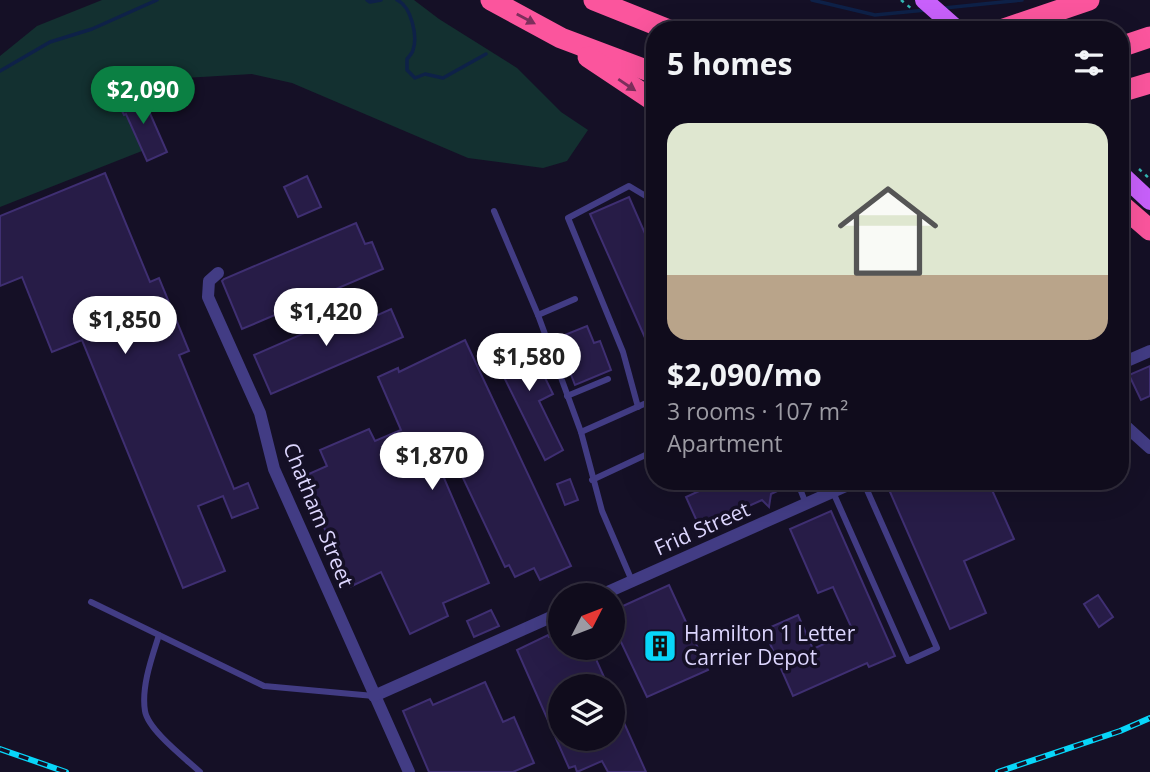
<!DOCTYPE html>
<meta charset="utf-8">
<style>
body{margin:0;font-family:"Open Sans",sans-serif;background:#191525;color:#f1f3f6;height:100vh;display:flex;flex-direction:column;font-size:26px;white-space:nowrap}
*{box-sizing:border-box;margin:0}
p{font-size:23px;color:#9c9ba3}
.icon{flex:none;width:38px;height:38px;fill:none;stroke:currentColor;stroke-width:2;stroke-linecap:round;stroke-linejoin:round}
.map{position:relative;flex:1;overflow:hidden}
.panel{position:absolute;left:646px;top:21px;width:483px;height:469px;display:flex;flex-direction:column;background:#100c1c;border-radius:28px;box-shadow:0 7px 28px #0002,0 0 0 2px #302c3b}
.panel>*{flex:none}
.needle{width:46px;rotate:48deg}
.tools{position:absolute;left:548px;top:583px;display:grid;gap:14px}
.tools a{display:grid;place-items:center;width:77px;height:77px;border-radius:50%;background:#100c1c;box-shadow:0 7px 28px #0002,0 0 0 2px #302c3b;font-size:35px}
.price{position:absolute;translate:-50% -60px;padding:0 16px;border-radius:24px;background:#fff;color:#222;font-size:23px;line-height:46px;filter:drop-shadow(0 2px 4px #0008)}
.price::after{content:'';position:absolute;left:50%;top:42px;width:21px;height:16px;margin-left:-10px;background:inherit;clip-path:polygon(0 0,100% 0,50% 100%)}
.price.active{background:#0b8043;color:#fff}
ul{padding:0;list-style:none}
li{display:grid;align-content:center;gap:14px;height:371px;padding:0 21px}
li span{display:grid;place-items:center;height:217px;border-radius:21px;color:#555}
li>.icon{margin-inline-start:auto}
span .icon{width:126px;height:126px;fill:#fffc;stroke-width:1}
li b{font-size:30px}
h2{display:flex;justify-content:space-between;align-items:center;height:84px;padding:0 21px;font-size:30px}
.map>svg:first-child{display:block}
.green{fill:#133030}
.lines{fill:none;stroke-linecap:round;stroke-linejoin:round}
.stream{stroke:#0e2148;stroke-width:3.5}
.building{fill:#271c47;stroke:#3f2f72;stroke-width:2}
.path{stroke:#33b6b3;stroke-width:2.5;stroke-dasharray:3.5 5;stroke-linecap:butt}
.service{stroke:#423c84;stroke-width:6}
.minor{stroke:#423c84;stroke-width:12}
.primary{stroke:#c860fb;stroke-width:18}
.motorway{stroke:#fb559d;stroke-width:21}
.rail-casing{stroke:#08d6f9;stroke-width:6}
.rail{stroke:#151026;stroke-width:3.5;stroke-dasharray:10;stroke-linecap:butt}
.oneway{fill:#7c2f5c}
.labels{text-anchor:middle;stroke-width:7;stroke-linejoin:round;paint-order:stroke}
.street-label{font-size:21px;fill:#ddd6fe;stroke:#151026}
.poi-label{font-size:21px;fill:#ddd6fe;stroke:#151026;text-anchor:start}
</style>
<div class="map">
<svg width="1150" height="772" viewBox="0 0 1150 772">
<rect width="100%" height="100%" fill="#151026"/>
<path class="green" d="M102,0H414L439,19L517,68L561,112L588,130L567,161L543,168L468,158L292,83L252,74L184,78L161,85L130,107L147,149L0,207V56L37,26Z"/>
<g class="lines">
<g class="stream">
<path d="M367,0L370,2L381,0"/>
<path d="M397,0C411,6 418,36 413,50C413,52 408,58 407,59V70L415,78L425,74L443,78L486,54"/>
<path d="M812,0L875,15L926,10"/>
<path d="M944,8L1022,0"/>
<path d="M0,71L50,42L92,29L157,0"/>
</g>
</g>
<g class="building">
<path d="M141,93L167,152L147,161L126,114L124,115L118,103Z"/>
<path d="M105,173L150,282L159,278L189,351L179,355L234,489L248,483L258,508L232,518L223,496L198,506L225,571L183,588L82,340L52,352L22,277L0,286V216Z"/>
<path d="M307,176L321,207L298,217L284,187Z"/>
<path d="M629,197L654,254V358L590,214Z"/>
<path d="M356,223L365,244L372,242L383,269L242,329L222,281L224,279Z"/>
<path d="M364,307L369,319L391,309L403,337L271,394L254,355Z"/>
<path d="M587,326L594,343L600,341L611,370L575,385L557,338Z"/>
<path d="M526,339L553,394L539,401L563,450L545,460L493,355Z"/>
<path d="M465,340L571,566L540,580L534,568L515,577L509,565L505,567L447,444L432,450L489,583L443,603L448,616L410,634L381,572L350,587L302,477L327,466L320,450L369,429L375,441L401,430L378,377L398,368L399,372Z"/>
<path d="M1150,366V396L1141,400L1129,375Z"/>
<path d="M570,479L578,500L565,505L557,484Z"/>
<path d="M721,481H791L792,484L771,494L769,507L762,500L700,528L686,497Z"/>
<path d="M896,481H988L1014,539L964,561L986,613L950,629L887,485Z"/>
<path d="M831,511L895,656L869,667L867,663L793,696L764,630L798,615L813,649L853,631L833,587L818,593L790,529Z"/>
<path d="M669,585L708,670L647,697L612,623V611Z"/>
<path d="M1098,595L1113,617L1099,627L1084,604Z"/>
<path d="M491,610L499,626L474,637L467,621Z"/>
<path d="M560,633V648H591L608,686H560V738H612V696L646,772H608L602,761L577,772L575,766L569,768L517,650L548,635L549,637Z"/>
<path d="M485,682L503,722L514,717L534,763L513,772H429L403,711L430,699L433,705Z"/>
</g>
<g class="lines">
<g class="path">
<path d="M901,0L912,9"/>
<path d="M973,25L978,30"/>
<path d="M1120,152L1129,160"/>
<path d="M1139,169L1150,179"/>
</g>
<g class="service">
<path d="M494,211L538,315L581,432L602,511L632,581"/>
<path d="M538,315L575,299"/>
<path d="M567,396L608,379"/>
<path d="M638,407L623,352L568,218L629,186L654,201"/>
<path d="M581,432L653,400L654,404"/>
<path d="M592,480L654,451"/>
<path d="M671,481L673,485"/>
<path d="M797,481L806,504"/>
<path d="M833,492L908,661L937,648L863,481"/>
<path d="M91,602L264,686L374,696"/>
<path d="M159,635C152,657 141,687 145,711C148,730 186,759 200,772"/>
</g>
<g class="minor">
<path d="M218,273L209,281L208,297L260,413L274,469L409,772"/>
<path d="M1120,364L1150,351"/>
<path d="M1120,421L1150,448"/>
<path d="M601,595L857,481"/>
<path d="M374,696L560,613"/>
</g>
<g class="primary">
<path d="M924,0L958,30"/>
<path d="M1120,173L1150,201"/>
</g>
<g class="motorway">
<path d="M491,0L561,38L654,73"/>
<path d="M594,0L669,30"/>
<path d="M1001,30L1089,0"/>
<path d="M1120,47L1150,37"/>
<path d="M588,57L654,101"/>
<path d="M1120,92L1150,83"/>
<path d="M1120,204L1150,230"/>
</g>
<defs>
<g id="rail">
<path d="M0,749L66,772"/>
<path d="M998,772L1120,731L1150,718"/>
</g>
</defs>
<use href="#rail" class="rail-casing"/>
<use href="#rail" class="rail"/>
</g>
<defs><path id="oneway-solid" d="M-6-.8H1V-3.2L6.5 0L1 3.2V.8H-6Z" transform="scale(1.75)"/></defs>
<g class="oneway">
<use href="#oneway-solid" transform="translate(526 19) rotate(28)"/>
<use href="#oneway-solid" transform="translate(627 85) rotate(34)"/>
</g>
<defs>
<symbol id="building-square" viewBox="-11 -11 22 22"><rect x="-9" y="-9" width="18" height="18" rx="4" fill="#08d6f9" stroke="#151026"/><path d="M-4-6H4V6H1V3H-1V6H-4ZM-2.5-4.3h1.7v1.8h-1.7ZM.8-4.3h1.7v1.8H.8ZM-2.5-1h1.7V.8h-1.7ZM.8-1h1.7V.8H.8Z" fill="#111"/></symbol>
</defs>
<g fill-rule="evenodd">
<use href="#building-square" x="641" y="627" width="38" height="38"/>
</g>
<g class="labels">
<g class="street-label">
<text transform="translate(318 515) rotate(68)" y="7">Chatham Street</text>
<text transform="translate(702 529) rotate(-24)" y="7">Frid Street</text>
</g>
<g class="poi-label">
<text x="684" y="641">Hamilton 1 Letter<tspan x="684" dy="24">Carrier Depot</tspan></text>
</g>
</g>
</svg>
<div class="tools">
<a><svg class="needle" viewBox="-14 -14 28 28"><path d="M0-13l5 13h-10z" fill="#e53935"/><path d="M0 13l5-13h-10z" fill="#9c9ba3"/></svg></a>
<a><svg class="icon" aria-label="layers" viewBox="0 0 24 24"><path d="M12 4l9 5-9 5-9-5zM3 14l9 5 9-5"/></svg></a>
</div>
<b class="price active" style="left:143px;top:126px">$2,090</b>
<b class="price" style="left:326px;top:348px">$1,420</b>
<b class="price" style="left:125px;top:356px">$1,850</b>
<b class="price" style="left:529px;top:393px">$1,580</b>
<b class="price" style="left:432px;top:492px">$1,870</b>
<section class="panel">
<h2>5 homes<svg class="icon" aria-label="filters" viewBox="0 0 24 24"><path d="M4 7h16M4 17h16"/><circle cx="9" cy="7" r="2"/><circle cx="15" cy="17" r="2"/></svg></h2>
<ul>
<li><span style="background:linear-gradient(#dfe7d0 70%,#b9a48a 0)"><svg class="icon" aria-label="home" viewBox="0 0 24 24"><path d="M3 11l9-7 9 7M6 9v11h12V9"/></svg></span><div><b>$2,090/mo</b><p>3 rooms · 107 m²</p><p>Apartment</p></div></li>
</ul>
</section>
</div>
